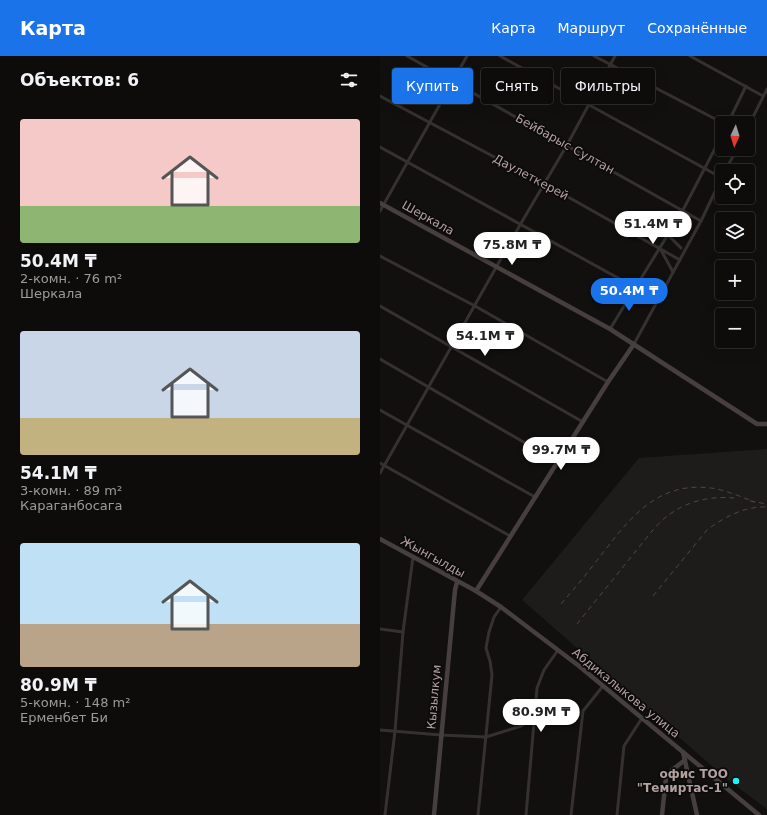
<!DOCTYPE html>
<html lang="ru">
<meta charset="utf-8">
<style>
body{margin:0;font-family:"DejaVu Sans",sans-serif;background:#1b1a19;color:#f1f3f6;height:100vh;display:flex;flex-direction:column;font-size:15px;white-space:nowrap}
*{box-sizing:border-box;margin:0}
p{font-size:13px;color:#9a9b9d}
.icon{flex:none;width:22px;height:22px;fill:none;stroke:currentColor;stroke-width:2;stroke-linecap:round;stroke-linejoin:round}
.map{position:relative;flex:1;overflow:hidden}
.drawer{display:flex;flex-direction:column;background:#0d0c0b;width:380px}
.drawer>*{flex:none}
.hud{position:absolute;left:12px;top:12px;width:315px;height:36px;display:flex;gap:8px}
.needle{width:26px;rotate:184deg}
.tools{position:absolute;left:335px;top:60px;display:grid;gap:8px}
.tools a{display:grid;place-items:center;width:40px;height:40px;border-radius:4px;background:#0d0c0b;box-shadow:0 4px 16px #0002,0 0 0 1px #2d2c2c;font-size:20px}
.price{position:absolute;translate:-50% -34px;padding:0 9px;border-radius:14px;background:#fff;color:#222;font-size:13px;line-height:26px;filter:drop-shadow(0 1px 2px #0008)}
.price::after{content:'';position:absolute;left:50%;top:24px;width:12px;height:9px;margin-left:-6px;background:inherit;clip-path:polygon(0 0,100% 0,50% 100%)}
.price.active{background:#1a73e8;color:#fff}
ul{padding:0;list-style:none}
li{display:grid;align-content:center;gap:8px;height:212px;padding:0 20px}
li span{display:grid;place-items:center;height:124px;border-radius:4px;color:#555}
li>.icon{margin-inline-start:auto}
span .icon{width:72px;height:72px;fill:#fffc;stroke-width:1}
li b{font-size:17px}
h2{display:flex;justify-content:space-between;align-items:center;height:48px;padding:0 20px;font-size:17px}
.chip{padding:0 14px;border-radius:4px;background:#0d0c0b;box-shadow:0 4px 16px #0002,0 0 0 1px #2d2c2c;font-size:14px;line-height:36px}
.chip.active{background:#1a73e8;color:#fff}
header{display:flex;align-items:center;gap:24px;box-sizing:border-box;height:56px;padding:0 20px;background:#1a73e8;color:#fff}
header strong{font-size:19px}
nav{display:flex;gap:22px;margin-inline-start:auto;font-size:14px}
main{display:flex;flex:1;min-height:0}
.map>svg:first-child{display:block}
.built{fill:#1e1c1b}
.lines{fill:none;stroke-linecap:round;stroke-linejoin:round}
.street{stroke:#363130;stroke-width:3}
.secondary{stroke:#463f3e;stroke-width:4.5}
.rail{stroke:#4d4645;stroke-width:1;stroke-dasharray:5 4;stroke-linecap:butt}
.poi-dot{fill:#1bf3fc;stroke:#0c0b0a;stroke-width:1.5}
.labels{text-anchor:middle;stroke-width:3.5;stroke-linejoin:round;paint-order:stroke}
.street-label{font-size:12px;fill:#b3a19f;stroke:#0c0b0a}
.poi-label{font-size:12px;font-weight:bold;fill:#b3a19f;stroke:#0c0b0a;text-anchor:end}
</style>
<header>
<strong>Карта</strong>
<nav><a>Карта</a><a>Маршрут</a><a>Сохранённые</a></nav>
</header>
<main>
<section class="drawer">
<h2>Объектов: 6<svg class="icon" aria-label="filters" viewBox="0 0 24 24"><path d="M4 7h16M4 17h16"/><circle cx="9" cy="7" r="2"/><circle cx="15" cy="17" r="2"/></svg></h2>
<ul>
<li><span style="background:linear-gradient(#f6c9c9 70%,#8fb573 0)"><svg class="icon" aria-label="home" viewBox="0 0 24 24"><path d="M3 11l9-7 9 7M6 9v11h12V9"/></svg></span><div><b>50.4M ₸</b><p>2-комн. · 76 m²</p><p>Шеркала</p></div></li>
<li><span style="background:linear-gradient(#c9d6e8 70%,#c2b280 0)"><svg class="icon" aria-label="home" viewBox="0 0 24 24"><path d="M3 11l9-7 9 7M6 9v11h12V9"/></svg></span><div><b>54.1M ₸</b><p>3-комн. · 89 m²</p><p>Караганбосага</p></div></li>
<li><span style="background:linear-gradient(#bfe0f5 65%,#b9a48a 0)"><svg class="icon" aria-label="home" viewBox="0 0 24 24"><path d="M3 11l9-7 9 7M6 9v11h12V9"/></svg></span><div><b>80.9M ₸</b><p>5-комн. · 148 m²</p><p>Ерменбет Би</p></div></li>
</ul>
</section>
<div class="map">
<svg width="387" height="759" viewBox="0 0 387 759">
<rect width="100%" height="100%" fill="#11100f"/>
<path class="built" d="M387,393V753L348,724L142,544L259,402Z"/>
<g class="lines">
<g class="street">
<path d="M27,0L321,165"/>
<path d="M120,0L342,122"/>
<path d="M214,0L343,67"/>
<path d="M310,0L383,40"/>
<path d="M0,40L165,128L300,204"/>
<path d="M348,67L366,30"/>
<path d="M368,71L387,33"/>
<path d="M0,91L278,244"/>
<path d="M345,115L357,93"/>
<path d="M0,155L87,0"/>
<path d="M288,179L301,192"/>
<path d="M281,194L293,216"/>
<path d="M0,200L95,250L228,326"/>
<path d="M0,250L203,366"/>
<path d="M230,273L303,154L342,79"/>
<path d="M254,288L321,165L342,121"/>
<path d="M0,303L178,406"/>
<path d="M0,354L155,441"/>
<path d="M0,407L130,480"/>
<path d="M0,417L140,169L187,89L235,0"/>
<path d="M0,573L23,576"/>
<path d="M0,674L61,679L106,681L141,670L155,659"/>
<path d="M5,759L15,675L23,576L33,501"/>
<path d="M98,759L112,619L110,605L106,592L109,576L114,561L121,551"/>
<path d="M146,759L157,632L164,614L178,594"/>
<path d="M191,759L203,655L223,630"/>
<path d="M237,759L244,690L262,662"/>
</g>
<g class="secondary">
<path d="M0,147L230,273L377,368H387"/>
<path d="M0,483L96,535L121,551L199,610L379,759"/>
<path d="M96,535L228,326L254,288"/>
<path d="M303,696L317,759"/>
<path d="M54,759L75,534L77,526"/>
<path d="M282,759L286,722L292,714L305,704"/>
</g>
<g class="rail">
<path d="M370,445L387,448"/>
<path d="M273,540L327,474C344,461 365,450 387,451"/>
<path d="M181,548C194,533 206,519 218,503C248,465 275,425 331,432C346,434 361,441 375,446"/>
<path d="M197,568C216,544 236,520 255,496C267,482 277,466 293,456C311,444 333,440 354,442"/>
</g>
</g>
<circle class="poi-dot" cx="356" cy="725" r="4"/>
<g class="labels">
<g class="street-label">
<text transform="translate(185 88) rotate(29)" y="4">Бейбарыс Султан</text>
<text transform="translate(151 121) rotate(28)" y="4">Даулеткерей</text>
<text transform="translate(48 162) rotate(29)" y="4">Шеркала</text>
<text transform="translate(53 501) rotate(29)" y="4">Жынгылды</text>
<text transform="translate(246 637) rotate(39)" y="4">Абдикалыкова улица</text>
<text transform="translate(54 641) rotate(-85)" y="4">Кызылкум</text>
</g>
<g class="poi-label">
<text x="348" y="722">офис ТОО<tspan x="348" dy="14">"Темиртас-1"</tspan></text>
</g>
</g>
</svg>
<div class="tools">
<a><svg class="needle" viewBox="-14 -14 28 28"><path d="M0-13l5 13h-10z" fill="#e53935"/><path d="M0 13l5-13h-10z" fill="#9a9b9d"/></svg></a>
<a><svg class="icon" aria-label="locate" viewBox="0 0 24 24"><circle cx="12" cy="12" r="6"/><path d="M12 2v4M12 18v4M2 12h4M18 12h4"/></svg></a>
<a><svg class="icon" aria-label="layers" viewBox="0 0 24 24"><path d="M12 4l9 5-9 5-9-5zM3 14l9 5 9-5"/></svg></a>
<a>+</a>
<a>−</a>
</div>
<b class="price" style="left:273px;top:189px">51.4M ₸</b>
<b class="price" style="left:132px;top:210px">75.8M ₸</b>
<b class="price active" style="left:249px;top:256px">50.4M ₸</b>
<b class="price" style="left:105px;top:301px">54.1M ₸</b>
<b class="price" style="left:181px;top:415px">99.7M ₸</b>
<b class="price" style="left:161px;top:677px">80.9M ₸</b>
<div class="hud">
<a class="chip active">Купить</a>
<a class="chip">Снять</a>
<a class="chip">Фильтры</a>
</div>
</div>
</main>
